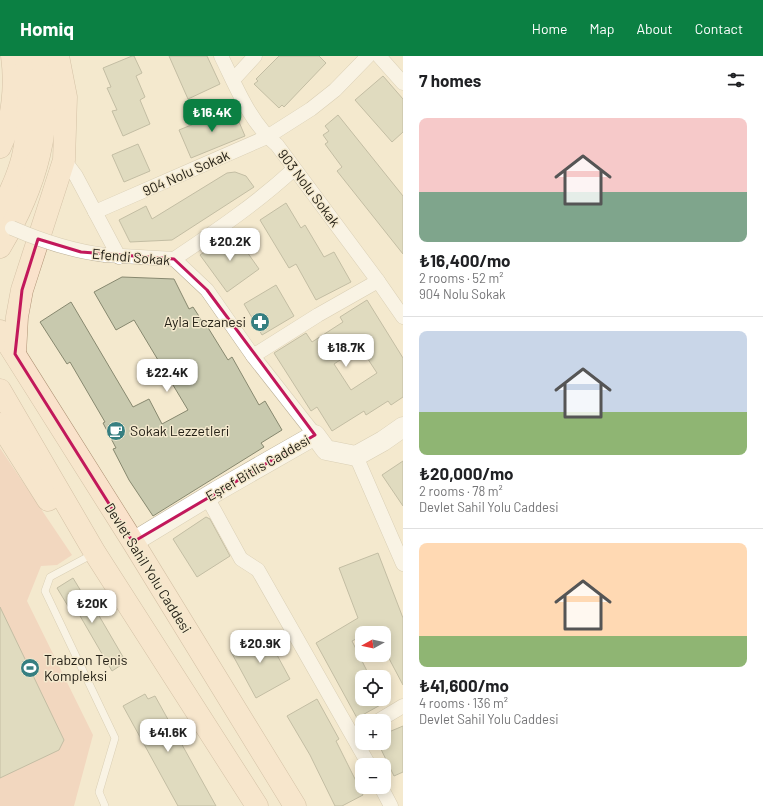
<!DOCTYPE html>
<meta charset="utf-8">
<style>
body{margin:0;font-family:Barlow,sans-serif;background:#f6f6f6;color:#202124;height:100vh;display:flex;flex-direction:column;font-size:15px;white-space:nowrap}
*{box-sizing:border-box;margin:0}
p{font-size:13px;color:#757577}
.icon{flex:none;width:22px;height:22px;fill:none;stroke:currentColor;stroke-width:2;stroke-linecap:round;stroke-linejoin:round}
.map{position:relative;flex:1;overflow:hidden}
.details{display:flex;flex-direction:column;background:#fff;width:360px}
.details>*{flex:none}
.needle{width:26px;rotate:262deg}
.buttons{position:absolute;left:355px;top:570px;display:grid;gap:8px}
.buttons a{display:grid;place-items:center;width:36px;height:36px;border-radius:8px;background:#fff;box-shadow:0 2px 10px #0003;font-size:20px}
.price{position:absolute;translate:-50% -34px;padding:0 9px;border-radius:8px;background:#fff;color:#222;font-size:13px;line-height:26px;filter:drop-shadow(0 1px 2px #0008)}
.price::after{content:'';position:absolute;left:50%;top:24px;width:12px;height:9px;margin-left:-6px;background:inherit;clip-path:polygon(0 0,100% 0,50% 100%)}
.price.selected{background:#0b8043;color:#fff}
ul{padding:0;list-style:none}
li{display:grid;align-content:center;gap:8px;height:212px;padding:0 16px}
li+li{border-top:1px solid #e0e0e0}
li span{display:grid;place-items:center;height:124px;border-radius:8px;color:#555}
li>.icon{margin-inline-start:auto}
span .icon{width:72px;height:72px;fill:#fffc;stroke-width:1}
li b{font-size:17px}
h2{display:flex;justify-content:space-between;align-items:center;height:48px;padding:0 16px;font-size:17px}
header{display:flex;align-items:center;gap:24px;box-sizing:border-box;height:56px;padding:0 20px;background:#0b8043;color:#fff}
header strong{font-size:19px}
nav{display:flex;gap:22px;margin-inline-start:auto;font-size:14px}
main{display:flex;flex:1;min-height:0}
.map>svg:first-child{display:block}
.green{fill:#efc1ae}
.building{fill:#c8c9ae;stroke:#87886f;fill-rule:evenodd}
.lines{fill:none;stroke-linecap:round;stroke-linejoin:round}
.lane-casing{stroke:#bbb097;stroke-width:8}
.street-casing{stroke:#bbb097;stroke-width:15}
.secondary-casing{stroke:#bbb097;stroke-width:21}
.primary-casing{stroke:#ae9275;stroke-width:23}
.lane{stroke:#fff;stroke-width:7}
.street{stroke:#fff;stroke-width:14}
.secondary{stroke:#fff;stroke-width:20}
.primary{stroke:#fae2cb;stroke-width:22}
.street-bridge-casing{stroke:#bbb097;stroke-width:15;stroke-linecap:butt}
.street-bridge{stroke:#fff;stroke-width:14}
.marked{fill:none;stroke:#c2185b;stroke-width:3;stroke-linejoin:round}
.labels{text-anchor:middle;stroke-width:3;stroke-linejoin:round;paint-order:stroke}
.street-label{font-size:14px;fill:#252117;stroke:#f4e9ce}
.poi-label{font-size:14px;fill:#252117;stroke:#f4e9ce;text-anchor:start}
</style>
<header>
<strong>Homiq</strong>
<nav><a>Home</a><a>Map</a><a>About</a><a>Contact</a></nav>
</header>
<main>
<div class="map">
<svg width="403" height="750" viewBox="0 0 403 750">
<rect width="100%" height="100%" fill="#f4e9ce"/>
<path class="green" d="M0,392L72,499L57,509L41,510L27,545L93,679L74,750H0Z"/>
<g class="building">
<path d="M132,0H134L142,17L136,20L145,41L140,44L150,68L123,80L112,55L117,54L107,32L111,31L103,12Z"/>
<path d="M169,0H207L220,28L188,43Z"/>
<path d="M279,0H319L326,7L284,51L282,49L279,52L254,28L258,25L256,23Z"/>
<path d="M383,20L403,43V76L392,86L355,44Z"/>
<path d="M233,52L245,80L191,102L179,74Z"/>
<path d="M338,59L403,140V198L337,115L342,111L325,88L328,86L323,79L329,75L325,70Z"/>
<path d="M138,88L150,115L124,126L112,99Z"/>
<path d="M235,116L246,120L254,131L172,184L130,186L119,164L146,150L152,163L227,117Z"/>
<path d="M286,147L301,172L305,169L324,201L334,196L351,226L316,244L296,208L289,212L260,164Z"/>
<path d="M233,176L259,213L227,236L200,199Z"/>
<path d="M122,221L174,223L189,253L193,251L206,271L207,270L228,304L232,301L259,349L265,345L282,374L261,387L264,391L153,460L129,424L113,393L116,392L103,367L105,366L70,306L67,308L40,266L71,246L133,351L149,343L162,368L188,354L134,264L116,274L94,236Z"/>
<path d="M276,229L294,260L262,279L244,248Z"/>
<path d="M367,244L403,302V341L391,349L388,345L366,359L364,355L332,375L317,351L311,355L274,297L306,277L312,286L343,266L340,261ZM360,291L377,317L351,334L334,308Z"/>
<path d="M403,405V450L382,419Z"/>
<path d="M206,461L210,463L230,500L197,521L173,483Z"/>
<path d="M378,497L403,562V629L384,593V577H362V580L352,585L370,621H362V643H382L384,647L357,662L316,587L358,562L339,512Z"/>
<path d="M73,522L96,560L98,558L126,606L112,615L76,553L71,555L57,532Z"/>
<path d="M0,551L64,684L59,694L0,722Z"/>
<path d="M264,575L290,623L256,642L230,594Z"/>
<path d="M145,638L148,643L155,640L216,750H178L123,650Z"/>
<path d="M317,643L339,683L336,685L363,739L342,750H335L310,699L287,660Z"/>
<path d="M403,670V716L394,720L378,687H384V678Z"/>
</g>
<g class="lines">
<defs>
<path id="lane" d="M93,498L50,521L45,535L115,682L99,736L105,750"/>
<g id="street">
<path d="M221,0C236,30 250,67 277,89L378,225L403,261"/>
<path d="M379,0L403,27"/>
<path d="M233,24L255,0"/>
<path d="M64,104L76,120L119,201"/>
<path d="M95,156L267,81L311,53L335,34L368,0"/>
<path d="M105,199L174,203L207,234L253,300L315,379"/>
<path d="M174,203C216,175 257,147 294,113"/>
<path d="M253,300L318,259L378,225"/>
<path d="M356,400L403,508"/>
<path d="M207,441L241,503L258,514L369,709"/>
<path d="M378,665L403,650"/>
<path d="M381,731L391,750"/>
</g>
<path id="secondary" d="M133,486L217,435L315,379L326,394L356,400L383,385L403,371"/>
<g id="primary">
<path d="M0,91C13,65 16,29 12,0"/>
<path d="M0,158C9,138 20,117 24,95C30,64 29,32 26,0"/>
<path d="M0,191C36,131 54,70 42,0"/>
<path d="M0,275L133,486L295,750"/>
<path d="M15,298L17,261L22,234L64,104L66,41L58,0"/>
<path d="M0,334L95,497L257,750"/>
<path d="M0,368L48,444"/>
</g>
</defs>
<use href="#lane" class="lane-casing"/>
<use href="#street" class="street-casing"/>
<use href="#secondary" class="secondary-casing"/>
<use href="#primary" class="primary-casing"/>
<use href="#lane" class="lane"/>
<use href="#street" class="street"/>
<use href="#secondary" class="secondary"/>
<use href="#primary" class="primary"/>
<defs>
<path id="street-bridge" d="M12,172C42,185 71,195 105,199"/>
</defs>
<use href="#street-bridge" class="street-bridge-casing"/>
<use href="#street-bridge" class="street-bridge"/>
</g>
<path d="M0 0H403V750H0ZM38,183L81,196L174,203L207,234L315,379L133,486L15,298L22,234Z" fill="#f4e9ce" fill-opacity=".55" fill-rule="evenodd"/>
<path class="marked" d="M38,183L81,196L174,203L207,234L315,379L133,486L15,298L22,234Z"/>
<defs>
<symbol id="pharmacy-disc" viewBox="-11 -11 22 22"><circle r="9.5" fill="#367f81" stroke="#f4e9ce"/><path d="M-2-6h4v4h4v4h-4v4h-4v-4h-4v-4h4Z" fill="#fff"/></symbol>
<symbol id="cafe-disc" viewBox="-11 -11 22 22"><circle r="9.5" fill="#367f81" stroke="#f4e9ce"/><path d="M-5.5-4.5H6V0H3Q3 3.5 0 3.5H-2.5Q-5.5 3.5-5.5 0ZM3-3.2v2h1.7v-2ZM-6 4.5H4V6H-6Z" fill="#fff"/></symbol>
<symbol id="stadium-disc" viewBox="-11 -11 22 22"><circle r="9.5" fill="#367f81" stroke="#f4e9ce"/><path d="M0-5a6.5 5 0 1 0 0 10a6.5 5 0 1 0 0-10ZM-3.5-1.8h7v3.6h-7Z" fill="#fff"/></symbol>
</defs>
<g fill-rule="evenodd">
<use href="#pharmacy-disc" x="249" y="255" width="22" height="22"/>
<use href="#cafe-disc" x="105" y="364" width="22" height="22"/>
<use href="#stadium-disc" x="19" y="601" width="22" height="22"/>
</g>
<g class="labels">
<g class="street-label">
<text transform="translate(186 117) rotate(-24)" y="5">904 Nolu Sokak</text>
<text transform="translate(309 132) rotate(53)" y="5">903 Nolu Sokak</text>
<text transform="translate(131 201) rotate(5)" y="5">Efendi Sokak</text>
<text transform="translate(258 412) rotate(-30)" y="5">Eşref Bitlis Caddesi</text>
<text transform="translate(148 512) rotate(58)" y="5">Devlet Sahil Yolu Caddesi</text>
</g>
<g class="poi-label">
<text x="246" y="271" text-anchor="end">Ayla Eczanesi</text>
<text x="130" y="380">Sokak Lezzetleri</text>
<text x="44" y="609">Trabzon Tenis<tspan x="44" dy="16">Kompleksi</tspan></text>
</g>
</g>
</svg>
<div class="buttons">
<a><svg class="needle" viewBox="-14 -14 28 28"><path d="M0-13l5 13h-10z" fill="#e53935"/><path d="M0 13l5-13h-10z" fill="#757577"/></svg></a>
<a><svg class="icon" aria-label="locate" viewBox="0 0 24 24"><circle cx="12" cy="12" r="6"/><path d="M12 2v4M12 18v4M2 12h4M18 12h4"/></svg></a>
<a>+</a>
<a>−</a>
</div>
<b class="price selected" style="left:212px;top:77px">₺16.4K</b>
<b class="price" style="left:230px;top:206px">₺20.2K</b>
<b class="price" style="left:346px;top:312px">₺18.7K</b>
<b class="price" style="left:167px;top:337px">₺22.4K</b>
<b class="price" style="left:92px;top:568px">₺20K</b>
<b class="price" style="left:260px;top:608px">₺20.9K</b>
<b class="price" style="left:168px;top:697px">₺41.6K</b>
</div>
<section class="details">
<h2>7 homes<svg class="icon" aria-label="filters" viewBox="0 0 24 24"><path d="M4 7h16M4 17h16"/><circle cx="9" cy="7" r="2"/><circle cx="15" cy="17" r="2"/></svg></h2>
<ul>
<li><span style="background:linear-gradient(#f6c9c9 60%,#7fa58c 0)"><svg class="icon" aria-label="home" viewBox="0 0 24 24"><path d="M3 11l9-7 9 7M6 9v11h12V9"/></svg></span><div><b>₺16,400/mo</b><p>2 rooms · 52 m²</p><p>904 Nolu Sokak</p></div></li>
<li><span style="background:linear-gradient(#c9d6e8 65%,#8fb573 0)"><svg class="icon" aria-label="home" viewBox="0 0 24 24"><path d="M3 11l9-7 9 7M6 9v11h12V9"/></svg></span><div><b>₺20,000/mo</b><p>2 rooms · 78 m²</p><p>Devlet Sahil Yolu Caddesi</p></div></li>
<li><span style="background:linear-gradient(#ffd9b3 75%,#8fb573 0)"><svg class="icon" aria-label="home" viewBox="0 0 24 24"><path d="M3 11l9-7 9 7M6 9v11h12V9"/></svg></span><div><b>₺41,600/mo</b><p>4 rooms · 136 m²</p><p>Devlet Sahil Yolu Caddesi</p></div></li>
</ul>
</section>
</main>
